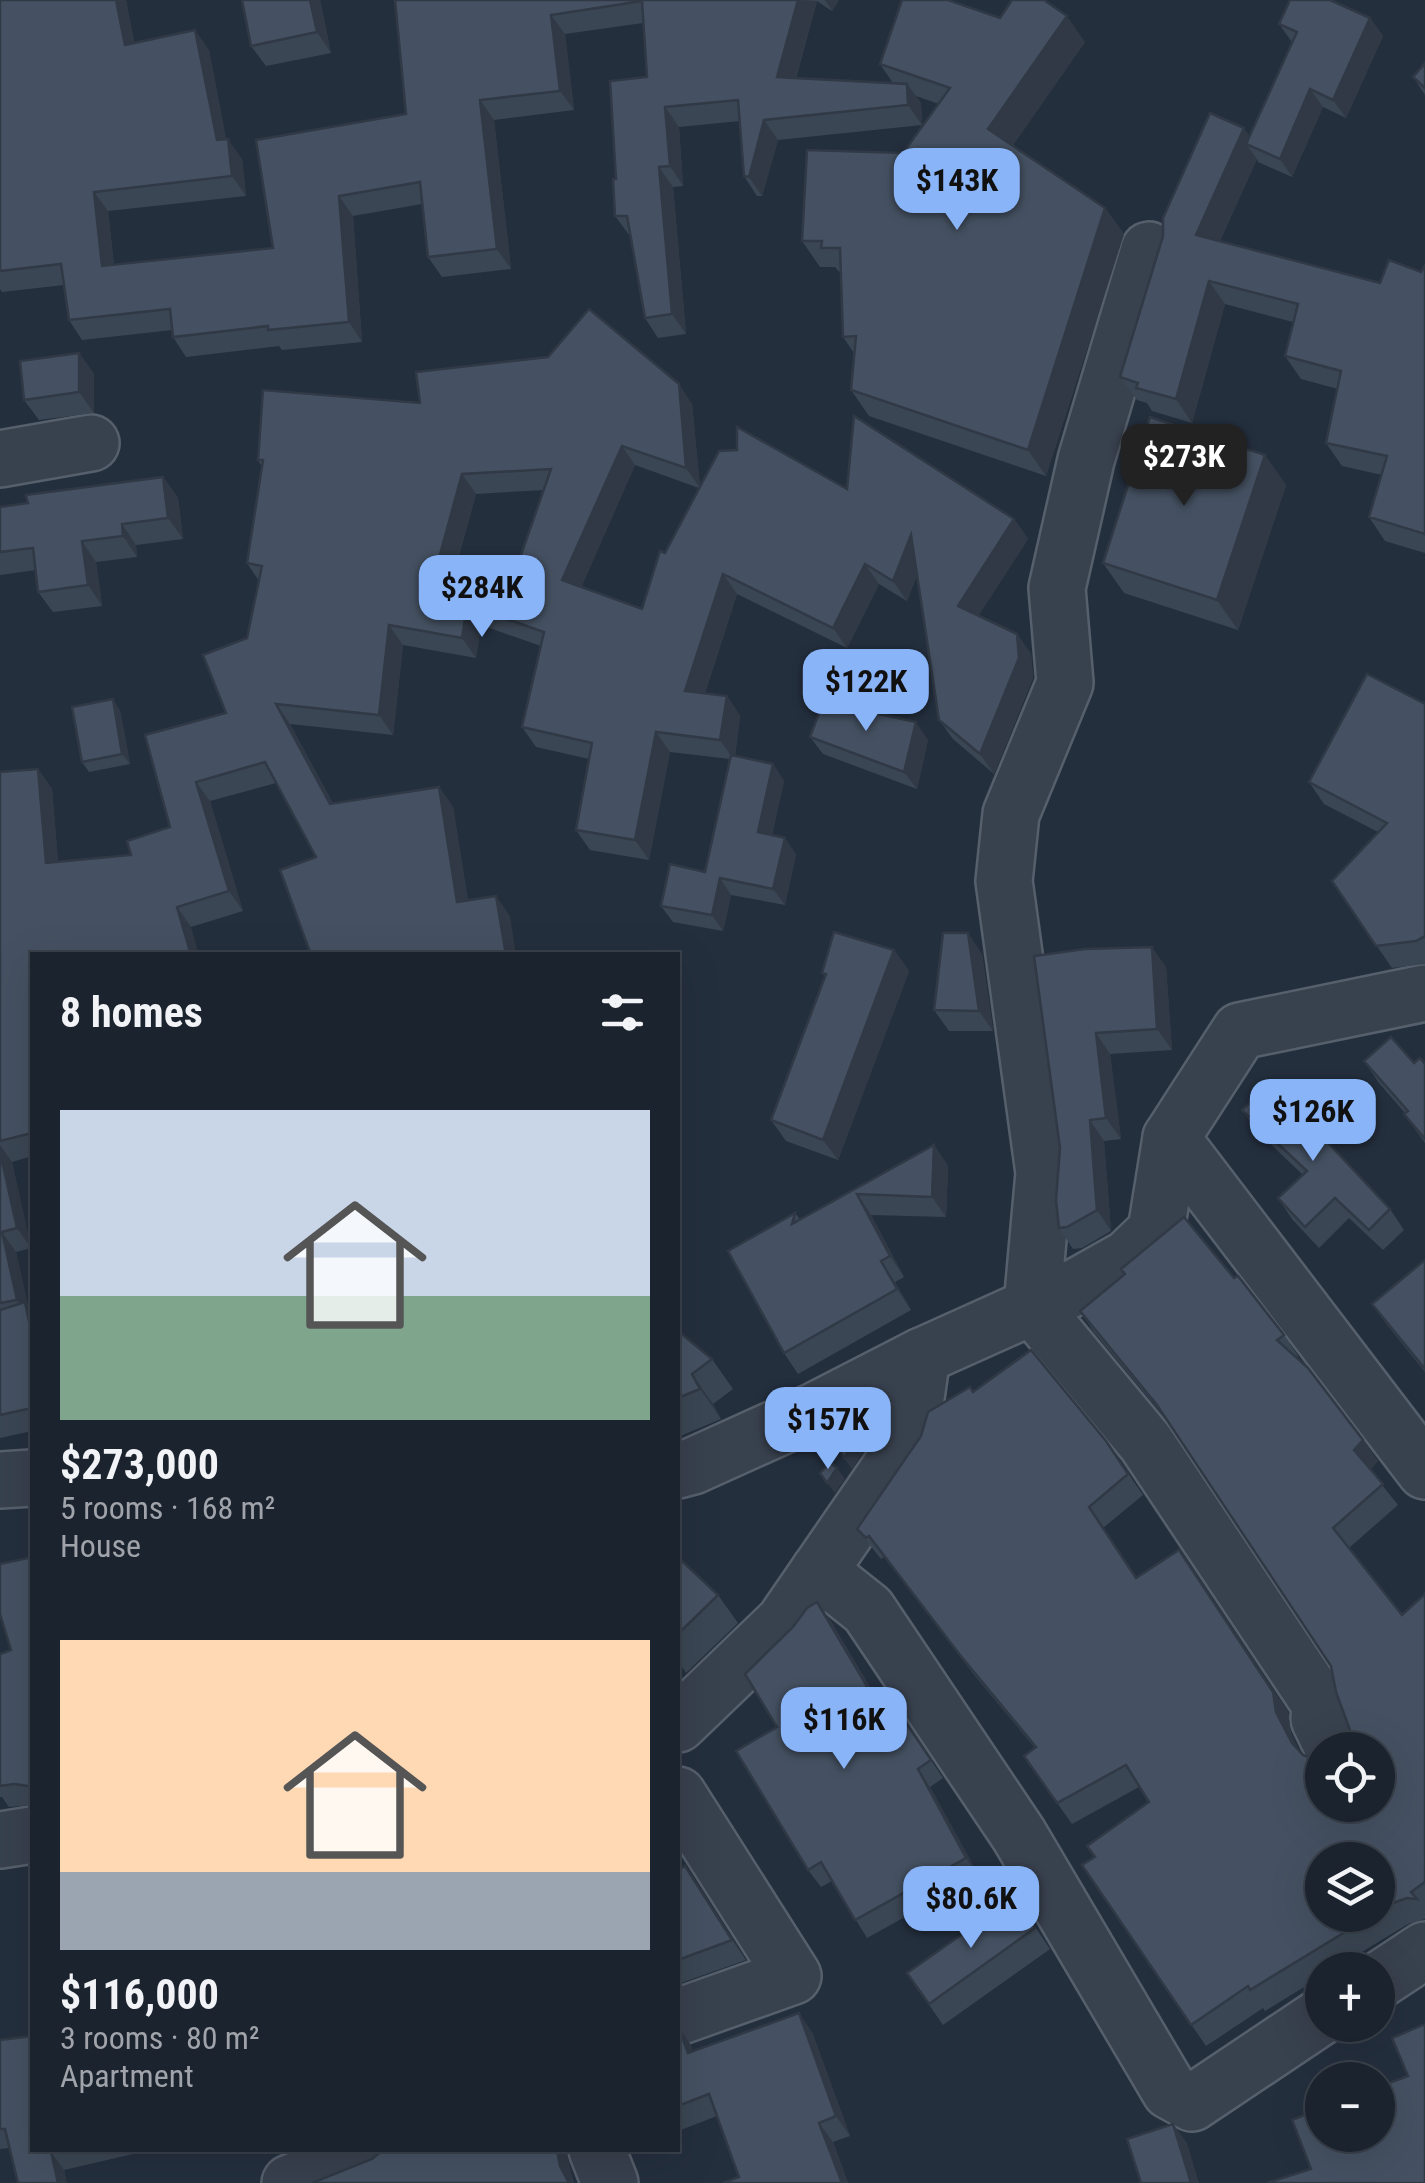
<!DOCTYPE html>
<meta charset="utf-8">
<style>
body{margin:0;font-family:"Roboto Condensed",sans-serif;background:#282f3a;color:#f1f3f6;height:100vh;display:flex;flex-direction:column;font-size:38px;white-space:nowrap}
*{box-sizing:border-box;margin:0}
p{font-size:32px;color:#a0a4aa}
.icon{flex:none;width:55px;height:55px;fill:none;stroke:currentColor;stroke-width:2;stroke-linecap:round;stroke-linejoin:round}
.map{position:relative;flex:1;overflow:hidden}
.side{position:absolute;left:30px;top:952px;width:650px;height:1200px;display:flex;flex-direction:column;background:#1b232e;border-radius:0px;box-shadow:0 10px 40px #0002,0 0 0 2px #39404a}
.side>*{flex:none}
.tools{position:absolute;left:1305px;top:1732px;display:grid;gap:20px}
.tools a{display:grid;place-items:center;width:90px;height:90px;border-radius:50%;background:#1b232e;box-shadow:0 10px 40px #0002,0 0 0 2px #39404a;font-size:50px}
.price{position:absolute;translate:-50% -85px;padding:0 22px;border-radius:20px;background:#8ab4f8;color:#111;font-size:32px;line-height:65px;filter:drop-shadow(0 2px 5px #0008)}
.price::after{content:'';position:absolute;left:50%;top:60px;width:30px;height:22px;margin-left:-15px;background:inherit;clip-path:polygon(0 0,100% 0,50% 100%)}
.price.on{background:#222;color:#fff}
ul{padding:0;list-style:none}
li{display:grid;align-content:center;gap:20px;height:530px;padding:0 30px}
li span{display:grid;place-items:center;height:310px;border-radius:0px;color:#555}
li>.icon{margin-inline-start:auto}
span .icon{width:180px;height:180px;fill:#fffc;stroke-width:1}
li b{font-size:42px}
h2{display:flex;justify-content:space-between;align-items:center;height:120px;padding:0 30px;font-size:42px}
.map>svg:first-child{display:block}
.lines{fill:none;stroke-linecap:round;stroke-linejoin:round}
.minor-casing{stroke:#565f6c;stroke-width:60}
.minor{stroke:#38414e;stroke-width:55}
.wall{fill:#3b4654;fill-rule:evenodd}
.shaded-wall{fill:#303945}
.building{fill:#455162;stroke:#303945;stroke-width:2.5;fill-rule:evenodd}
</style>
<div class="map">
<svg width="1425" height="2183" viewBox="0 0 1425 2183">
<rect width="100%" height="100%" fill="#242f3e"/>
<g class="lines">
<defs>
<g id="minor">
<path d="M1149,250L1086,460L1057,588L1065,683L1011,814L1004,881L1044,1173L1032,1306L1146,1443L1320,1704L1319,1719L1334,1750"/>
<path d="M0,459L91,443"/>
<path d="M1425,993L1240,1031L1171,1138L1425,1471"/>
<path d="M678,1470L693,1466L817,1410L922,1356L1080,1285L1128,1258L1156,1231L1171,1138"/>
<path d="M0,1480L32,1478"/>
<path d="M819,1571L868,1610L1019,1835L1170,2091L1192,2103L1322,2016"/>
<path d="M678,1724L784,1622L910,1439L922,1356"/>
<path d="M678,1795L793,1976L678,2017"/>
<path d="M0,1840L32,1835"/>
<path d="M1378,1981L1425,1950"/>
<path d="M597,2150L610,2183"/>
<path d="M290,2183L373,2150"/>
</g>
</defs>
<use href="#minor" class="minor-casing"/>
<use href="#minor" class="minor"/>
</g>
<g class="wall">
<path d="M0,0H126L134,43L209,50L226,139L242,159L246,196L108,211L114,265L273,248L406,114L395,0H839L832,11L817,1L796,78L893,83L880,64L1000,18L1085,42L1013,145L1105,208L1124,234L1046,476L869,416L851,390L854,353L843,337L841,274L835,267H820L802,241L903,153L939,104L916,96L921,103L922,125L778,140L762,196H757L744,176L740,121L679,127L683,186L673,187L686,334L658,338L645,318L630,236L615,216L616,179L647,77L643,23L565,34L574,110L494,120L511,269L442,277L428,257L422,204L353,216L362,342L282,350L279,346L186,357L173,337L172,330L82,340L69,320L64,285L2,292L0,289Z"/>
<path d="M320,0L331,53L266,66L251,46Z"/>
<path d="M1370,18L1383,36L1346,118L1323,107L1292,177L1258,162L1257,159L1220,241L1380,283L1421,272L1425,265V553L1385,541L1369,517L1382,475L1342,466L1326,443L1338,389L1301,379L1285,356L1293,322L1225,304L1192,423L1152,411L1147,403L1137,400L1120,377L1249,136L1292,42L1279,24Z"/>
<path d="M1425,63V95L1413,77Z"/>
<path d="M79,353L94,374V413L39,420L24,400Z"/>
<path d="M420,403L692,404L700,487L847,489L1014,519L1028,539L978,616L1017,634L1031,654L1033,678L994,774L953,739L939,720L917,575L907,601L879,584L847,648L737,594L705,693L727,696L740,716L735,756L773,764L784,781L772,835L796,854L785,905L731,895L723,931L673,922L661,906L705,872L730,759L670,752L649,860L590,850L576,830L589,759L536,747L522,727L541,646L481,625L476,658L403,645L393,735L290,724L333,804L439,787L453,807L468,901L510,916L316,857L276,783L210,801L243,911L191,927L32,955V1156L12,1162L31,1248L16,1252L28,1306L32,1313V1431L0,1438V772L38,769L52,789L58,862L131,855L170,827L226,713L247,638L259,581L247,563L262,467L258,460ZM635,465L699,488L642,609L581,587ZM544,490L513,578L456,566L476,494Z"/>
<path d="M1265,455L1286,485L1238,630L1124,593L1103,563Z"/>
<path d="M163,477L178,498L183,539L136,545L137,557L96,562L102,606L53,612L38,592L36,570L0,575V507L28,503Z"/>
<path d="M1425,704V964L1392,968L1332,881L1378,832L1324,804L1309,782Z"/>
<path d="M120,710L130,764L89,772L82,762Z"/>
<path d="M810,737L928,740L917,789L823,754Z"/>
<path d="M894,950L909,971L838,1160L786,1141L771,1120L825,977L822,973Z"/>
<path d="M982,954L993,1031H949L934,1010Z"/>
<path d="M1034,956L1166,967L1172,1050L1110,1054L1121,1139L1104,1141L1111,1231L1082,1248L1073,1249L1059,1228L1060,1148Z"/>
<path d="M1364,1061L1425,1064V1143L1404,1114L1405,1113L1379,1083Z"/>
<path d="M1242,1110L1390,1209L1404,1230L1383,1250L1349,1218L1319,1248L1292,1219L1278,1198L1303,1175L1257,1131Z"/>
<path d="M934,1145L948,1166L946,1217L871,1215L904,1277L895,1282L911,1310L798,1374L784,1353L795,1213L800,1219Z"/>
<path d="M1425,1260V1372L1388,1326L1372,1304Z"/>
<path d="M1234,1278L1284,1335L1298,1356L1297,1358L1363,1440L1378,1461L1370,1470L1398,1505L1349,1548L1402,1615L1425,1594V1919L1408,1924L1332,1970H1322V1976L1265,2011L1263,2008L1206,2046L1082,1865L1095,1857L1149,1802L1139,1787L1072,1824L1024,1756L1035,1748L975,1676L884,1557L881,1559L857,1529L973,1392L1106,1441L1143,1495L1103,1528L1136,1578L1194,1571L1288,1712L1291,1733L1322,1805L1350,1730L1331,1666L1168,1421L1094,1332L1080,1311ZM1378,1860V1915H1322Z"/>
<path d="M678,1331L712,1359L733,1389L713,1404L721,1419L678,1437Z"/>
<path d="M32,1557V1805L9,1807L2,1797H0V1654L11,1650Z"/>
<path d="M678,1562L718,1595L738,1623L686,1673L678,1661Z"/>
<path d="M830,1620L877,1699L886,1693L943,1778L930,1787L979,1876L867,1938L832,1881L821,1887L808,1870L777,1727Z"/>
<path d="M685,1866L746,1960L678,1984V1870Z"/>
<path d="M1015,1897L1050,1949L943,2025L907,1973Z"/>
<path d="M678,2026L693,2051L812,2032L850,2136L833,2142L848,2183H723L739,2177L717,2116L678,2131Z"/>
<path d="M0,2040L32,2150H132L133,2154L64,2170L67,2183H18L10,2148L0,2149Z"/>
</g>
<g class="shaded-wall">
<path d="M116,0H126L139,65L125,45Z"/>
<path d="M310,0H320L331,53L317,32Z"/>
<path d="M798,0L817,1L790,97L777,77Z"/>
<path d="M825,0H839L832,11Z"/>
<path d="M551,15L565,34L574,110L560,91Z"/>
<path d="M1067,16L1085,42L1006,155L988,129Z"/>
<path d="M1370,18L1383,36L1346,118L1333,100Z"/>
<path d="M195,30L209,50L230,160L217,140Z"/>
<path d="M907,84L921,103L922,125L908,105Z"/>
<path d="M1310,89L1323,107L1292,177L1280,159Z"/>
<path d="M480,100L494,120L511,269L497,249Z"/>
<path d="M665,107L679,127L683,186L670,166Z"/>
<path d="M764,120L778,140L762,196L749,177Z"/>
<path d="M1244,128L1259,150L1246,144L1257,159L1212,258L1196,235Z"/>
<path d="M228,139L242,159L246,196L232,176Z"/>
<path d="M659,167L673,187L686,334L672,314Z"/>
<path d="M94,192L108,211L116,286L102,266Z"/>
<path d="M339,196L353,216L362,342L349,322Z"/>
<path d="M1105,208L1124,234L1046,476L1028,450Z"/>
<path d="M1209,281L1225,304L1192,423L1176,399Z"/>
<path d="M79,353L94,374V413L79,392Z"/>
<path d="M679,384L692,404L700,488L686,468Z"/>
<path d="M622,446L635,465L576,600L562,580Z"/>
<path d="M1265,455L1286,485L1238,630L1217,600Z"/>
<path d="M462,474L476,494L451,582L438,562Z"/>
<path d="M163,477L178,498L183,539L168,518Z"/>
<path d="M1014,519L1028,539L972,626L958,606Z"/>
<path d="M122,524L136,545L137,557L123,536Z"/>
<path d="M911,535L925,554L907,601L893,581Z"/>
<path d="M82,541L96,562L102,606L88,585Z"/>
<path d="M865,564L879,584L847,648L833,628Z"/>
<path d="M723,574L737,594L699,711L685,691Z"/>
<path d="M467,605L481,625L476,658L462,638Z"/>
<path d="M389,625L403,645L393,735L379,715Z"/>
<path d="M1017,634L1031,654L1033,678L994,774L980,754Z"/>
<path d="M727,696L740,716L734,760L720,740Z"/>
<path d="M113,699L120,710L130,764L122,754Z"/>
<path d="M276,704L290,724L343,824L330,804Z"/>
<path d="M916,722L928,740L917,789L904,772Z"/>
<path d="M656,732L670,752L649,860L635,840Z"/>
<path d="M773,764L784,781L769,848L758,832Z"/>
<path d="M38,769L52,789L60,883L46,863Z"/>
<path d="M196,782L210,801L243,911L229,891Z"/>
<path d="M439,787L453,807L471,922L457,902Z"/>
<path d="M785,838L796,854L785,905L773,889Z"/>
<path d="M720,878L731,895L723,931L712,915Z"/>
<path d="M496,896L510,916L516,955H506Z"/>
<path d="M177,907L191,927L199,955H191Z"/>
<path d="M968,933L982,954L993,1031L979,1011Z"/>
<path d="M1152,947L1166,967L1172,1050L1157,1029Z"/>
<path d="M894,950L909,971L838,1160L823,1140Z"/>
<path d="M1096,1033L1110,1054L1121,1139L1106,1118Z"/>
<path d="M1090,1120L1104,1141L1111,1231L1097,1210Z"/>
<path d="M0,1145L12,1162L31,1248L17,1228L0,1152Z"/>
<path d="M934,1145L948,1166L946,1217L932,1197Z"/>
<path d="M857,1194L871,1215L904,1277L890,1256Z"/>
<path d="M2,1232L16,1252L28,1306L32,1313V1336L28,1316L17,1300Z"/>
<path d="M881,1261L895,1282L911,1310L897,1289Z"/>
<path d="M692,1374L713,1404L721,1419L700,1389Z"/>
<path d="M872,1418L879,1429L852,1469L844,1458Z"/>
<path d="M1363,1440L1378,1461L1369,1471L1354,1450Z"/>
<path d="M837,1468L845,1479L835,1493L827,1483Z"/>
<path d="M1194,1571L1288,1712L1291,1733L1306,1764L1292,1743Z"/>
<path d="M817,1602L830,1620L887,1717L875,1700Z"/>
<path d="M918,1769L930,1787L979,1876L966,1858Z"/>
<path d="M685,1866L699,1886L746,1960L732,1940Z"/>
<path d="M799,2013L812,2032L850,2136L836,2116Z"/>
<path d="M678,2026L691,2045L701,2073L688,2053Z"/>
<path d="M819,2123L833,2142L848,2183H842Z"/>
<path d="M1173,2124L1187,2143L1199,2183H1191Z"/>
<path d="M557,2150H566L574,2183H569L560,2166Z"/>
<path d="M51,2152L64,2170L67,2183H58Z"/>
</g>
<g class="building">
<path d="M0,0H116L125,45L195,30L217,140L228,139L232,176L94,192L102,266L273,248L256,140L406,114L395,0H798L777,77L907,84L908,105L764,120L749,177L744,176L738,100L665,107L670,166L659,167L672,314L645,318L627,216H615L613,179H616L610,81L647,77L642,1L551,15L560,91L480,100L497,249L428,257L420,182L339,196L349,322L268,330V326L173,337L170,309L69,320L61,264L0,271Z"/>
<path d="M242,0H310L317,32L251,46Z"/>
<path d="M902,0H948L1000,18L1012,0H1044L1067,16L988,129L1105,208L1028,450L851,390L856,336L843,337L840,248H821L822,241H802L807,150L903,153L950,88L880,64Z"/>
<path d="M1290,0H1330L1370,18L1333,100L1310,89L1280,159L1246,144L1297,32L1279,24Z"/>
<path d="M1425,63V88L1413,77Z"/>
<path d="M1210,113L1244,128L1196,235L1380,283L1389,260L1421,272L1425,265V534L1369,517L1387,456L1326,443L1341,371L1285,356L1298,304L1209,281L1176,399L1136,388L1138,383L1120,377L1163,236V218Z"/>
<path d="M589,309L679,384L686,468L622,446L562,580L642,609L660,551L665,553L719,451L737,450V427L847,489L854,416L1014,519L958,606L1017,634L1019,658L980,754L939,720L911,535L893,581L865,564L833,628L723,574L685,691L727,696L720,740L656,732L635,840L576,830L592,743L522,727L544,632L467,605L462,638L389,625L379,715L276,704L330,804L439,787L457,902L496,896L506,955H311L280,870L316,857L265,762L196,782L229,891L177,907L191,955H32V1133L0,1141V772L38,769L46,863L131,855L127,841L170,827L145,735L226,713L203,655L247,638L262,566L247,563L263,460H258L263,390L420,403L416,372L548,357ZM551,469L513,578L438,562L462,474Z"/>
<path d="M79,353V392L24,400L20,361Z"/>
<path d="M1150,417L1265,455L1217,600L1103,563Z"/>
<path d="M163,477L168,518L122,524L123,536L82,541L88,585L38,592L33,548L0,552V507L28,503L26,495Z"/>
<path d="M1367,674L1425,704V936L1416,941L1376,946L1332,881L1387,823L1309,782Z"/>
<path d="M113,699L122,754L82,762L72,707Z"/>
<path d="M823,702L916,722L904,772L810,737Z"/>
<path d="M731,755L773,764L758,832L785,838L773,889L720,878L712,915L661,906L670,864L705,872Z"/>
<path d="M834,932L894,950L823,1140L771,1120L826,974L822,973Z"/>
<path d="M943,933H968L979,1011L934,1010Z"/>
<path d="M1152,947L1157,1029L1096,1033L1106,1118L1090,1120L1097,1210L1067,1227L1059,1228L1056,1200L1060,1148L1034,956L1085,949Z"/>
<path d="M1391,1037L1414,1063L1420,1058L1425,1064V1139L1404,1114L1408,1111L1364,1061Z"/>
<path d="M1271,1082L1390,1209L1369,1230L1335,1198L1305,1227L1278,1198L1307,1171L1242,1110Z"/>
<path d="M934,1145L932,1197L857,1194L890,1256L881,1261L897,1289L784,1353L728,1251L795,1213L792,1224Z"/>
<path d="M0,1152L17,1228L2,1232L17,1300L0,1303Z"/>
<path d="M1184,1217L1234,1278L1238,1276L1284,1335L1277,1340L1308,1368L1363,1440L1354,1450L1383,1484L1333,1528L1402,1615L1425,1594V1882L1411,1892L1417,1899L1407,1898L1393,1903L1378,1912V1860H1322V1915H1373L1250,1990L1248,1986L1191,2025L1082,1865L1095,1857L1087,1846L1149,1802L1126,1765L1057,1803L1024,1756L1036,1747L960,1655L869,1536L866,1538L857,1529L921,1436L928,1412L970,1387L973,1392L1031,1350L1106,1441L1128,1474L1089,1507L1136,1578L1179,1550L1273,1692L1276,1712L1292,1743L1303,1755L1316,1760L1322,1759V1805H1378V1750H1341L1344,1747L1350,1730L1336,1692L1331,1666L1157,1405L1080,1311L1125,1274L1121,1269Z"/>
<path d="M1425,1260V1369L1372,1304Z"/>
<path d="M25,1302L32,1336V1408L0,1415V1310Z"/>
<path d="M678,1331L712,1359L692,1374L700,1389L678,1398Z"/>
<path d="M861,1408L872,1418L844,1458L826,1426Z"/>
<path d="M830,1462L837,1468L827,1483L820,1473Z"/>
<path d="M32,1557V1789L28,1786L14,1784L0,1786V1654L11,1650L0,1614V1564Z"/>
<path d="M680,1559L718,1595L678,1634V1562Z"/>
<path d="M817,1602L875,1700L886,1693L931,1760L918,1769L966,1858L855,1920L821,1862L808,1870L736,1751L777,1727L745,1674L793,1627L807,1608Z"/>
<path d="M685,1866L732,1940L678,1960V1870Z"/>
<path d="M1015,1897L1035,1928L929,2004L907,1973Z"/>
<path d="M799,2013L836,2116L819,2123L842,2183H723L739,2177L709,2094L678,2106V2026L688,2053Z"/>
<path d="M1425,2024V2183H1267L1311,2169L1292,2120L1322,2108V2135H1378V2087L1408,2076L1392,2038Z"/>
<path d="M32,2036V2150H58L51,2152L58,2183H18L5,2129H0V2040Z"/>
<path d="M1173,2124L1191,2183H1141L1127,2139Z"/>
<path d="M383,2150H557L560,2166L569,2183H312L372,2159Z"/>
</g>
</svg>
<div class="tools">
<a><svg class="icon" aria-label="locate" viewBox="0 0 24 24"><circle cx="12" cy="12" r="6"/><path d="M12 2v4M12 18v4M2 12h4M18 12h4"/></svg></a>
<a><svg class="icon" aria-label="layers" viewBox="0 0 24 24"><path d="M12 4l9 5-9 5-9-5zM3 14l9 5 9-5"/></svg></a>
<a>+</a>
<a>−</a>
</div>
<b class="price" style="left:957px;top:233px">$143K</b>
<b class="price on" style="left:1184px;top:509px">$273K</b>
<b class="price" style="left:482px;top:640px">$284K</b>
<b class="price" style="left:866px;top:734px">$122K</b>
<b class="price" style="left:1313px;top:1164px">$126K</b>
<b class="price" style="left:828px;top:1472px">$157K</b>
<b class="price" style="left:844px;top:1772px">$116K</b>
<b class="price" style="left:971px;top:1951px">$80.6K</b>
<section class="side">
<h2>8 homes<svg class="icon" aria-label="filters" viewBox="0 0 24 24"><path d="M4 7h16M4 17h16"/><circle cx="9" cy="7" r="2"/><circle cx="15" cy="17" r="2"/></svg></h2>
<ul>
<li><span style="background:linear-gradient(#c9d6e8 60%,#7fa58c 0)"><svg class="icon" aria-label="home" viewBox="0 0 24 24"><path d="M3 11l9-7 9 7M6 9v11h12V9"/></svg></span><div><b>$273,000</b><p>5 rooms · 168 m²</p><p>House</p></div></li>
<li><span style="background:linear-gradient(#ffd9b3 75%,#9aa5b1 0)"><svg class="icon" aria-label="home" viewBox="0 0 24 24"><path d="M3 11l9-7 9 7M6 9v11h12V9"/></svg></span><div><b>$116,000</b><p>3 rooms · 80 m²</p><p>Apartment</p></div></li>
</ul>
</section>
</div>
